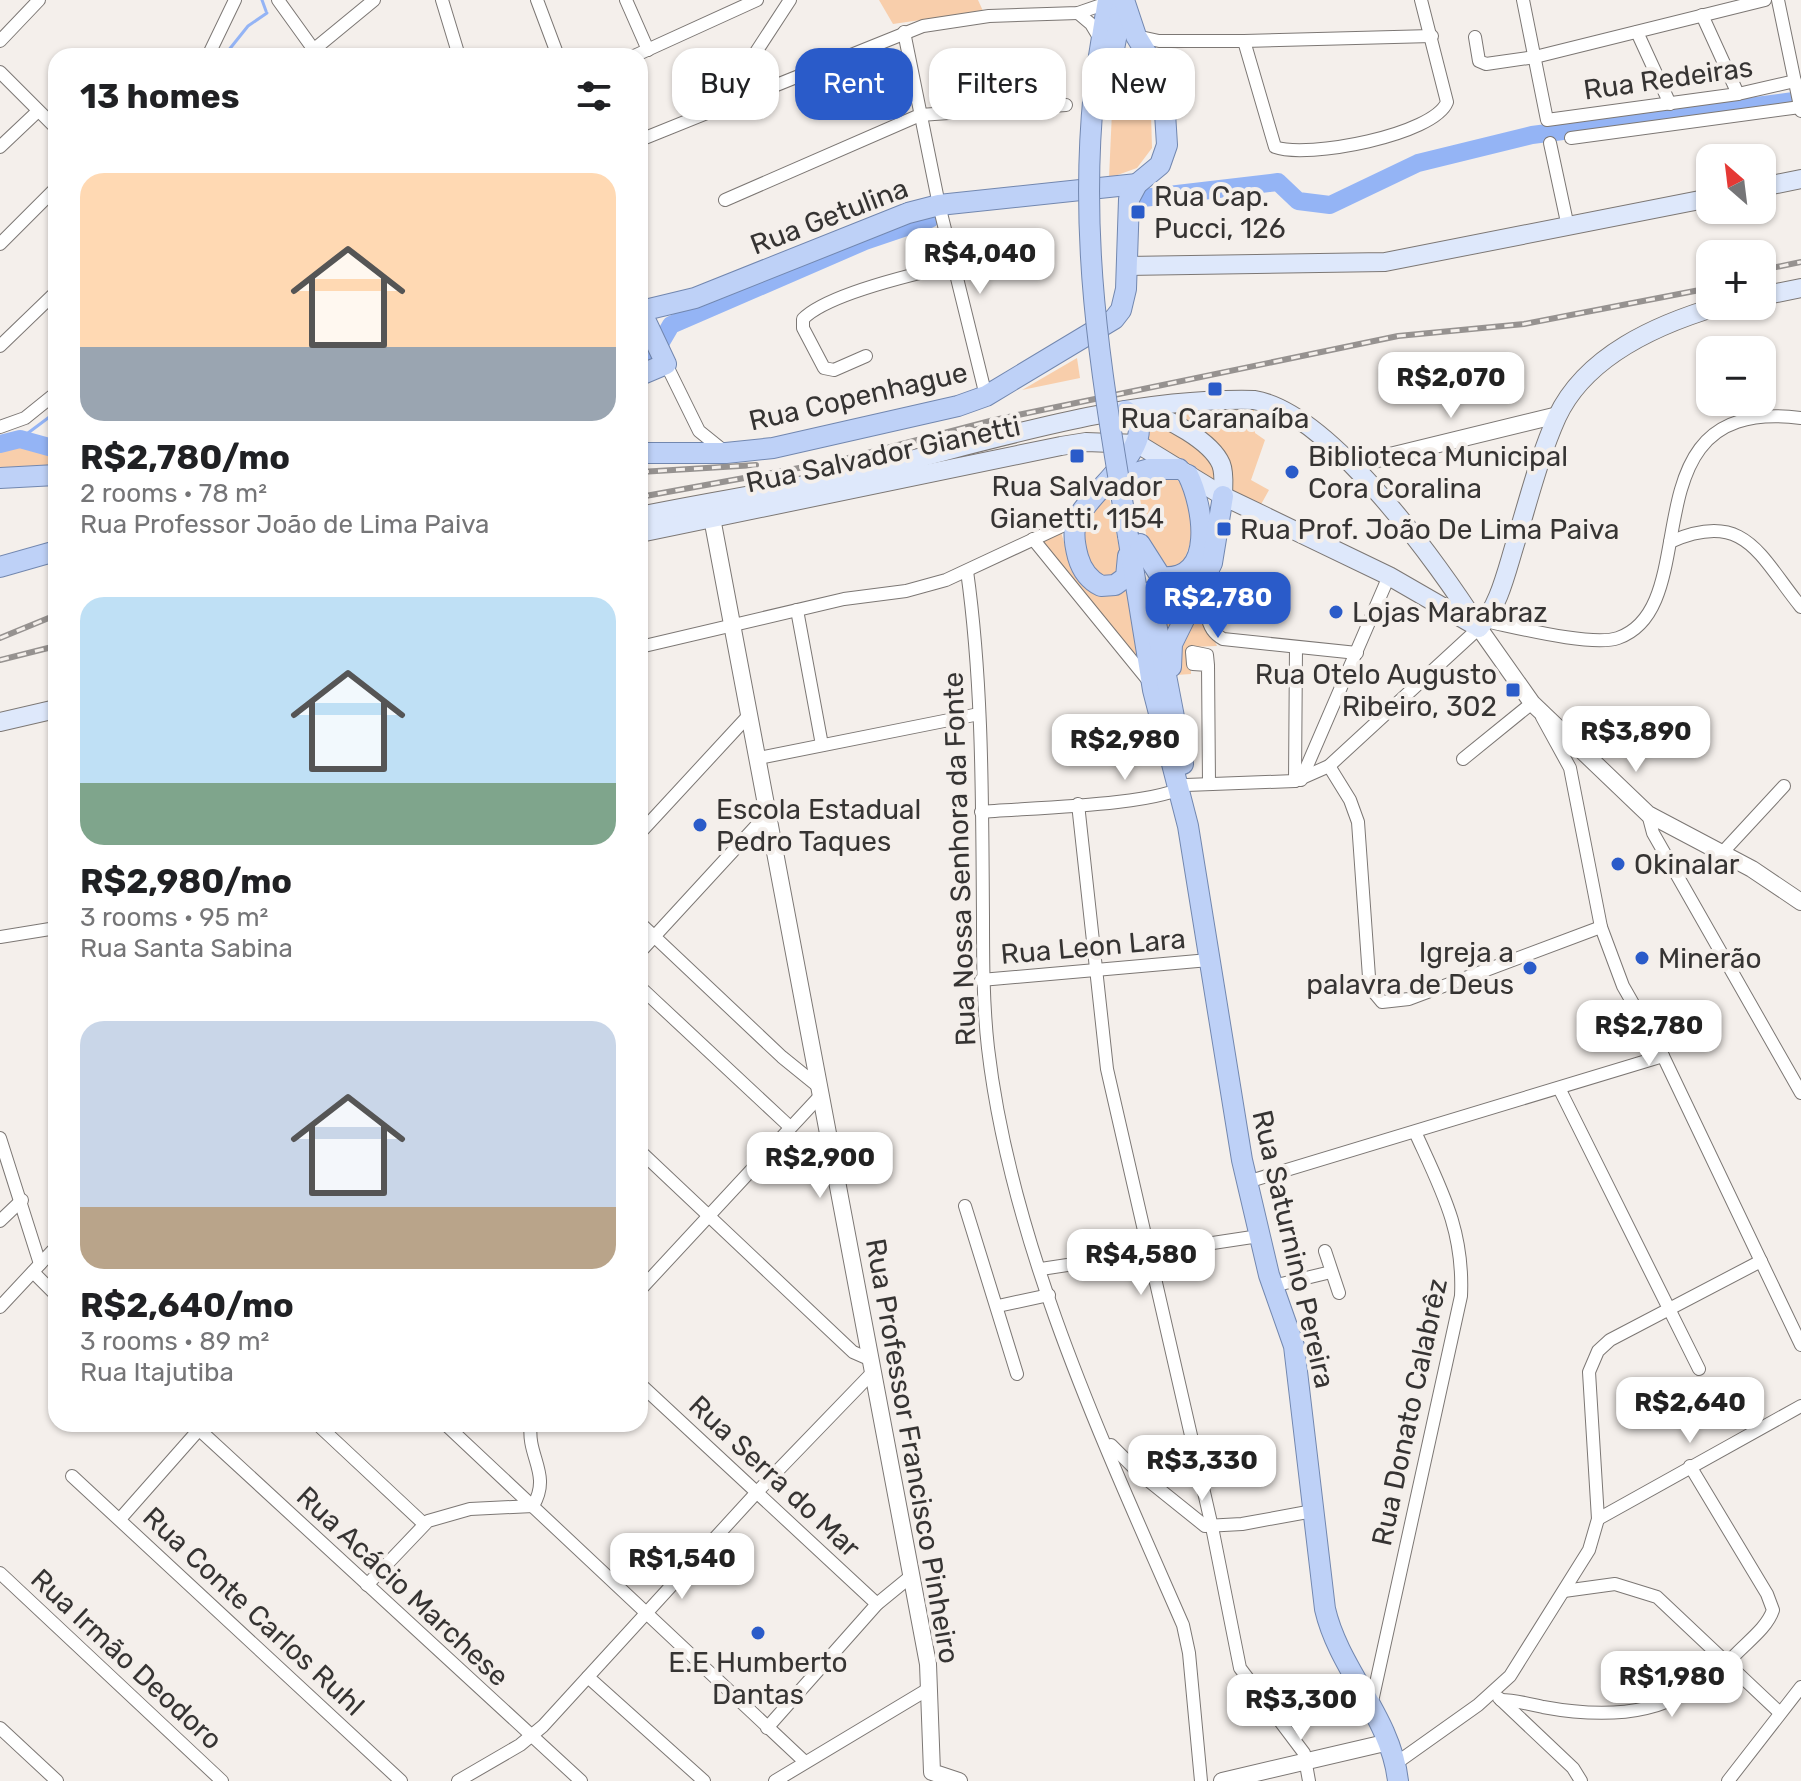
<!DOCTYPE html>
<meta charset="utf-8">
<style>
body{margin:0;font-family:Rubik,sans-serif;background:#f2f2f2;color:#202124;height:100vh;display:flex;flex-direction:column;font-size:30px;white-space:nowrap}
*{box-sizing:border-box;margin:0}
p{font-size:26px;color:#757577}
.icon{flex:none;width:44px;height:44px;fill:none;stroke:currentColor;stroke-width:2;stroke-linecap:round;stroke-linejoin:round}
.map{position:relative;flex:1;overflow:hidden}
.drawer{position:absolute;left:48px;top:48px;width:600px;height:1384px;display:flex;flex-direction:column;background:#fff;border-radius:24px;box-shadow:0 2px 6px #0004}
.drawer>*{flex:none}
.guide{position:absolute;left:672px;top:48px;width:760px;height:72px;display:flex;gap:16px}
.needle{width:52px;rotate:332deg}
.tools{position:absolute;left:1696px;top:144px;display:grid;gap:16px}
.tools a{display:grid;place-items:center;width:80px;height:80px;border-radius:16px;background:#fff;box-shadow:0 2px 6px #0004;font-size:40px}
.price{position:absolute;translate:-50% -68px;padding:0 18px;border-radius:16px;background:#fff;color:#222;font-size:26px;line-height:52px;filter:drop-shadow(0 2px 4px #0008)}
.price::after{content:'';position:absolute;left:50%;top:48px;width:24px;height:18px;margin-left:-12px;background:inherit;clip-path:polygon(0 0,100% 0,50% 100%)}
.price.on{background:#2a5bc9;color:#fff}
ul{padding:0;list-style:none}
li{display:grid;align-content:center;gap:16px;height:424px;padding:0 32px}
li span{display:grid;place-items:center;height:248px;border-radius:24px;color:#555}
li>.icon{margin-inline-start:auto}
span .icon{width:144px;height:144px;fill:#fffc;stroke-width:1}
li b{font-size:34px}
h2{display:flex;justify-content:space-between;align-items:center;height:96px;padding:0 32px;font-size:34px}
.chip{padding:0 28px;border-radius:24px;background:#fff;box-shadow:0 2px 6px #0004;font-size:28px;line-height:72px}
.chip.on{background:#2a5bc9;color:#fff}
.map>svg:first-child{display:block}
.green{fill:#f8ceab}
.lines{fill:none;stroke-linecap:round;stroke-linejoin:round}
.stream{stroke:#94b4f5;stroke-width:3}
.river{stroke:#94b4f5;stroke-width:18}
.minor-casing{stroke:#7c7774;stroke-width:14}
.tertiary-casing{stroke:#7c7774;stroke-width:18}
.secondary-casing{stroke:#7c7774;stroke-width:20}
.primary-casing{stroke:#7287af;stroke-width:22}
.minor{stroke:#fff;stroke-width:12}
.tertiary{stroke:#fff;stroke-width:16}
.secondary{stroke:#dee8fb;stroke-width:18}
.primary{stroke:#bed1f7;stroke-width:20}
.rail-casing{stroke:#969290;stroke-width:6}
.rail{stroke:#f4efeb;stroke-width:3;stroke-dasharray:9;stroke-linecap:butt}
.primary-bridge-casing{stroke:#7287af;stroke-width:22;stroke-linecap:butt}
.primary-bridge{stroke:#bed1f7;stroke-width:20}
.poi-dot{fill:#2a5bc9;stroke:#f4efeb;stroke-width:3}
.labels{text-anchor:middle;stroke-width:8;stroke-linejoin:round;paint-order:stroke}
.street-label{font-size:28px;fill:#363433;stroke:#f4efeb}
.poi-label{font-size:28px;fill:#363433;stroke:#f4efeb;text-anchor:start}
</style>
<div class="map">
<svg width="1801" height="1781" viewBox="0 0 1801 1781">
<rect width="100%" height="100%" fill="#f4efeb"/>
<g class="green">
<path d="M879,0H978L983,11L893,24Z"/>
<path d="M1129,66L1142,68L1150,79L1152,148L1137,168L1109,178L1113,89L1119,71Z"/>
<path d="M1077,358L1080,378L1022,390Z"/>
<path d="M1254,410L1255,433L1265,440L1251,480L1269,490L1259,508L1230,496V480L1168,412Z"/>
<path d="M1147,417L1210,457L1218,487L1149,441Z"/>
<path d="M25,442L56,455V470L0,472V447Z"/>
<path d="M1136,475L1176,478C1200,506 1196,535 1181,566L1167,570L1149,551Z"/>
<path d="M1108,491L1122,562L1118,573L1099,579L1080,541L1085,518Z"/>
<path d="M1061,532L1072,569L1081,584L1093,592L1127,582L1144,666L1040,542Z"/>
<path d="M1205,563L1169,641L1153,584Z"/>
<path d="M1199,610L1217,646L1190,647L1191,674L1176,675L1177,655Z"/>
</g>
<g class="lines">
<g class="stream">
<path d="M262,0L266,11"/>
<path d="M224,56L248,26L267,13"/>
<path d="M20,439L56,412"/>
</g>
<g class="river">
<path d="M1143,198L1278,182L1298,201L1330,205L1418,163L1532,135L1801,100"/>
<path d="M640,365L650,361L671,325L865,241L930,219"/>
<path d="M0,444L20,439L56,449"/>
</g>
<defs>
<g id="minor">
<path d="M278,0L314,50"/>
<path d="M442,0L459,56"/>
<path d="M537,0L558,56"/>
<path d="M626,0L648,50"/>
<path d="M1523,0L1547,120L1738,94L1795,81"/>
<path d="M1778,0L1801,111"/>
<path d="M1078,13L1091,24L1100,39"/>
<path d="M1702,15L1738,94"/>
<path d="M904,32L939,205L986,396"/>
<path d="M1637,32L1670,104"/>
<path d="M1136,36L1159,41H1244L1432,36"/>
<path d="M1475,37L1479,61L1486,64L1535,57L1765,0"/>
<path d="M0,41L39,0"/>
<path d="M1244,41L1275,147C1307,159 1434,135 1447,102L1421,0"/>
<path d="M208,56L235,0"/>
<path d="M306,56L374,0"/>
<path d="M634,56L757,0"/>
<path d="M0,72L56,128"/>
<path d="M729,102L743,72L790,0"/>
<path d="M1571,138L1800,107"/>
<path d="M640,140L923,26L989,16L1078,13L1107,3"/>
<path d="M1550,143L1568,227"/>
<path d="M0,147L38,111"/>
<path d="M725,200L920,115L1066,105"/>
<path d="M0,244L56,188"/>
<path d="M0,346L56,292"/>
<path d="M866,356L834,370L824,368L803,328V319C827,294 918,273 954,265"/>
<path d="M666,364L699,431L725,452"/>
<path d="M0,427L25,418L56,393"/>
<path d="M1033,539L1147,679"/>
<path d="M1670,542C1745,509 1759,555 1801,607"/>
<path d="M967,571C983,685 982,801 983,916C983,960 983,1004 988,1048C1011,1246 1104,1444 1183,1625L1189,1653L1201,1781"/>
<path d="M1210,581C1207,602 1201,627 1223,639L1357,653"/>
<path d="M797,610L822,745"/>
<path d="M1485,621C1515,627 1592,647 1618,638C1710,606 1621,395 1801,418"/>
<path d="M640,647L844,599L906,591L946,580L1077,519"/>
<path d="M1208,665L1193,664L1192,652L1207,655L1208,665L1209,783"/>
<path d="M1542,717L1570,768L1601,927L1623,986L1663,1056L1801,1345"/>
<path d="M759,758L979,714"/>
<path d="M1463,759L1532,703"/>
<path d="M1329,766L1350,800L1358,822L1369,977L1372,990L1382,1002L1409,999L1601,927"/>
<path d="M1301,780L1389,576"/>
<path d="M1295,781L1296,647"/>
<path d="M1078,804L1107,1069L1212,1527L1240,1668L1304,1753L1309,1781"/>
<path d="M981,812C1022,808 1159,806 1186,785L1295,781L1329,766L1479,628"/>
<path d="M1648,814L1653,833L1801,1093"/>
<path d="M640,833L750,714"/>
<path d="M1722,853L1784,786"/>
<path d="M640,923L782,1057L819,1087"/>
<path d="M0,937L56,928"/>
<path d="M640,952L768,813"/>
<path d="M981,980L1209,960"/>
<path d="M640,987L790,1127"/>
<path d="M1559,1088L1699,1369"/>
<path d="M0,1138L40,1264"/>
<path d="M640,1151L853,1352L869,1359"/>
<path d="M1247,1182L1663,1056"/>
<path d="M965,1206L1017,1374"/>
<path d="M0,1221L22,1200"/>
<path d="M1325,1251L1339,1293"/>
<path d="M1041,1269L1259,1236"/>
<path d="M33,1272L56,1295"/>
<path d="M1273,1286L1331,1272"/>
<path d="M640,1290L821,1095"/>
<path d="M998,1306L1049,1295"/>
<path d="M0,1307L56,1247"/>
<path d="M640,1384L877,1604"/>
<path d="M193,1424L581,1781"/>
<path d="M317,1424L424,1524"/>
<path d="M445,1424L805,1762"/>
<path d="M1111,1445L1139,1473L1205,1526L1242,1524L1313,1511"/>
<path d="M72,1476L401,1781"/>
<path d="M120,1519L203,1425"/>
<path d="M1598,1519L1801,1406"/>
<path d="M0,1573L222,1781"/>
<path d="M367,1585L428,1521L470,1509L533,1506C552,1474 526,1456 531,1424"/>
<path d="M1564,1591L1615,1584L1657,1597L1780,1713"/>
<path d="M588,1677L704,1781"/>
<path d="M1499,1698L1573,1768L1581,1781"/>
<path d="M1501,1700C1515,1700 1529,1704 1543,1707C1619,1721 1678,1713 1734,1656C1747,1642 1767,1628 1773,1610L1767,1594L1690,1466"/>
<path d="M1371,1706L1461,1296C1464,1231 1442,1191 1416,1134"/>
<path d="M0,1728L57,1781"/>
<path d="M767,1728L877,1604L910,1577"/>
<path d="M1395,1764L1478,1705L1510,1676L1589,1550L1598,1519L1589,1372L1598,1351L1610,1340L1761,1261"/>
<path d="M458,1781L520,1745L543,1726L758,1491L872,1373"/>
<path d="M775,1781L930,1688"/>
<path d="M1728,1781L1801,1687"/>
</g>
<g id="tertiary">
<path d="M1353,465L1558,415"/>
<path d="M712,518L928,1664L932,1772L959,1781"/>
<path d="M1479,628L1532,703L1648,814L1752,869L1801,902"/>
<path d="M1222,1781L1389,1742"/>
</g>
<g id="secondary">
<path d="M1762,187L1801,179"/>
<path d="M1126,266L1385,262L1710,198"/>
<path d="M1762,296L1801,288"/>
<path d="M1144,412C1167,417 1211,441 1221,464C1225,474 1223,486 1223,496"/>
<path d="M640,516C711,501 784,491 855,474C985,443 1119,397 1254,400C1329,411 1440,566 1479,628"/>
<path d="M640,533L1061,446L1086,442L1138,444L1223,496L1389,576L1474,625"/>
<path d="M1479,628C1499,606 1506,573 1515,544C1528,502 1539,457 1557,417C1586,355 1658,324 1719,306"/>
<path d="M0,722L56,709"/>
</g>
<g id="primary">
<path d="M1094,87L1108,0"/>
<path d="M1106,92L1123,1"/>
<path d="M640,375L666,364L641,311L695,298L908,213L939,205L1137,184"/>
<path d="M1126,411C1170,437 1088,491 1077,520C1072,532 1075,546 1078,557C1082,571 1089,580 1101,586L1115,585L1126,577L1128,556"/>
<path d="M640,453H726L773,448L958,406L986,396L1114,319L1121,310L1126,289L1129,199L1137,184L1160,165L1167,145L1163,81L1136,36L1124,0"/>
<path d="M0,478L56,475"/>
<path d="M1110,480L1149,469H1179"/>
<path d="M1128,536L1153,690L1188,826L1242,1160L1269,1275L1294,1346L1325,1609C1339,1670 1391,1717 1398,1781"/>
<path d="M1140,544L1161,577C1217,582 1203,505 1188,475"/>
<path d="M0,567L56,551"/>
<path d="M1150,592L1183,764"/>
<path d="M1171,667L1172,644L1212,563L1223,496"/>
</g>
</defs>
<use href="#minor" class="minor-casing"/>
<use href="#tertiary" class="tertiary-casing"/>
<use href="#secondary" class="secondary-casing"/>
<use href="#primary" class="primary-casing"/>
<use href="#minor" class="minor"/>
<use href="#tertiary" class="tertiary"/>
<use href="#secondary" class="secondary"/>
<use href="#primary" class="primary"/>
<defs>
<g id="rail">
<path d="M1762,270L1801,262"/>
<path d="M640,472L756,465"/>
<path d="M640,497L837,461L994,420L1398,336L1524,324L1710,288"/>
<path d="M0,638L56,615"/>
<path d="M0,660L56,646"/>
</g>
</defs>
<use href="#rail" class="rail-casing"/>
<use href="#rail" class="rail"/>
<defs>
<path id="primary-bridge" d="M1094,91C1078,248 1103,383 1128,536"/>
</defs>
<use href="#primary-bridge" class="primary-bridge-casing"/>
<use href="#primary-bridge" class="primary-bridge"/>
</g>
<g class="poi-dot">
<rect x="1130" y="204" width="16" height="16" rx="4"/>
<rect x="1207" y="381" width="16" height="16" rx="4"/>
<rect x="1069" y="448" width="16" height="16" rx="4"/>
<circle cx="1292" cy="472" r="8"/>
<rect x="1216" y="521" width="16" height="16" rx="4"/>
<circle cx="1336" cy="612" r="8"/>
<rect x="1505" y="682" width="16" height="16" rx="4"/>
<circle cx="700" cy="825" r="8"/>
<circle cx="1618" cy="864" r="8"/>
<circle cx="1642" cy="958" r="8"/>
<circle cx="1530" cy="968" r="8"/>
<circle cx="758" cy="1633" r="8"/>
</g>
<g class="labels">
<g class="street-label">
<text transform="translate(1668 78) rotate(-8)" y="10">Rua Redeiras</text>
<text transform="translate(829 216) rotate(-21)" y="10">Rua Getulina</text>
<text transform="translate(858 396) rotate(-13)" y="10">Rua Copenhague</text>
<text transform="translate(883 454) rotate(-12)" y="10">Rua Salvador Gianetti</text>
<text transform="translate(959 859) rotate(-92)" y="10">Rua Nossa Senhora da Fonte</text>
<text transform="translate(1093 946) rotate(-5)" y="10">Rua Leon Lara</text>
<text transform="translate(1294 1249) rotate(77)" y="10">Rua Saturnino Pereira</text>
<text transform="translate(1409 1412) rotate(-78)" y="10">Rua Donato Calabrêz</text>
<text transform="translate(913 1451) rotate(80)" y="10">Rua Professor Francisco Pinheiro</text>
<text transform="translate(775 1476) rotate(43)" y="10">Rua Serra do Mar</text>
<text transform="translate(403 1586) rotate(43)" y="10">Rua Acácio Marchese</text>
<text transform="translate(254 1611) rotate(43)" y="10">Rua Conte Carlos Ruhl</text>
<text transform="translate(127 1659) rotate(43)" y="10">Rua Irmão Deodoro</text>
</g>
<g class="poi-label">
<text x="1154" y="206">Rua Cap.<tspan x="1154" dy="32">Pucci, 126</tspan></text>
<text x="1215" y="428" text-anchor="middle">Rua Caranaíba</text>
<text x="1308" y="466">Biblioteca Municipal<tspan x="1308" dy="32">Cora Coralina</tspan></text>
<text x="1077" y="496" text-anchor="middle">Rua Salvador<tspan x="1077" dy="32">Gianetti, 1154</tspan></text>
<text x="1240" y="539">Rua Prof. João De Lima Paiva</text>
<text x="1352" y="622">Lojas Marabraz</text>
<text x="1497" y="684" text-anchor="end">Rua Otelo Augusto<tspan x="1497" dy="32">Ribeiro, 302</tspan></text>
<text x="716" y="819">Escola Estadual<tspan x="716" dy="32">Pedro Taques</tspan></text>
<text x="1634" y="874">Okinalar</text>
<text x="1514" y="962" text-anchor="end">Igreja a<tspan x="1514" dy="32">palavra de Deus</tspan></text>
<text x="1658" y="968">Minerão</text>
<text x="758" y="1672" text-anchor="middle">E.E Humberto<tspan x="758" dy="32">Dantas</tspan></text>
</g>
</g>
</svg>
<div class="tools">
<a><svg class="needle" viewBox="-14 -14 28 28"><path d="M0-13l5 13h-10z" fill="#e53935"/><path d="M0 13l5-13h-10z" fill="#757577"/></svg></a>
<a>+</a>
<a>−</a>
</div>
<b class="price" style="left:980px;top:296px">R$4,040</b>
<b class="price" style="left:1451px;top:420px">R$2,070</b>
<b class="price on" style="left:1218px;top:640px">R$2,780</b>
<b class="price" style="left:1636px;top:774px">R$3,890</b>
<b class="price" style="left:1125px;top:782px">R$2,980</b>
<b class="price" style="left:1649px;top:1068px">R$2,780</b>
<b class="price" style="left:820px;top:1200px">R$2,900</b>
<b class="price" style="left:1141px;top:1297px">R$4,580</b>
<b class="price" style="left:1690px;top:1445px">R$2,640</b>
<b class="price" style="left:1202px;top:1503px">R$3,330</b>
<b class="price" style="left:682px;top:1601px">R$1,540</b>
<b class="price" style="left:1672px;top:1719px">R$1,980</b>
<b class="price" style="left:1301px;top:1742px">R$3,300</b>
<div class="guide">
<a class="chip">Buy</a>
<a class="chip on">Rent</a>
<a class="chip">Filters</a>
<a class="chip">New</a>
</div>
<section class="drawer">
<h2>13 homes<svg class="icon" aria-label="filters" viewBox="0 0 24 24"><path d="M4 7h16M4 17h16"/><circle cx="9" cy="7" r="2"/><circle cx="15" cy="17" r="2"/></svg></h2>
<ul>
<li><span style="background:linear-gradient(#ffd9b3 70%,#9aa5b1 0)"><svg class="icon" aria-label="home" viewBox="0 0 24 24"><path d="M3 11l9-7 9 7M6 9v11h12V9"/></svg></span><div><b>R$2,780/mo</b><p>2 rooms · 78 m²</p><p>Rua Professor João de Lima Paiva</p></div></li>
<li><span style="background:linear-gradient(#bfe0f5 75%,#7fa58c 0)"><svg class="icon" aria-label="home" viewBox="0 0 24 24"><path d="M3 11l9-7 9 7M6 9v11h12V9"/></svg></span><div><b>R$2,980/mo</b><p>3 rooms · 95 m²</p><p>Rua Santa Sabina</p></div></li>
<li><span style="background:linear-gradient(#c9d6e8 75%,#b9a48a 0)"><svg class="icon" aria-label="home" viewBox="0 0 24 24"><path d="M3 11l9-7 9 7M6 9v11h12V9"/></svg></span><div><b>R$2,640/mo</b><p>3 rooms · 89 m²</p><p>Rua Itajutiba</p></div></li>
</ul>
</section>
</div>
